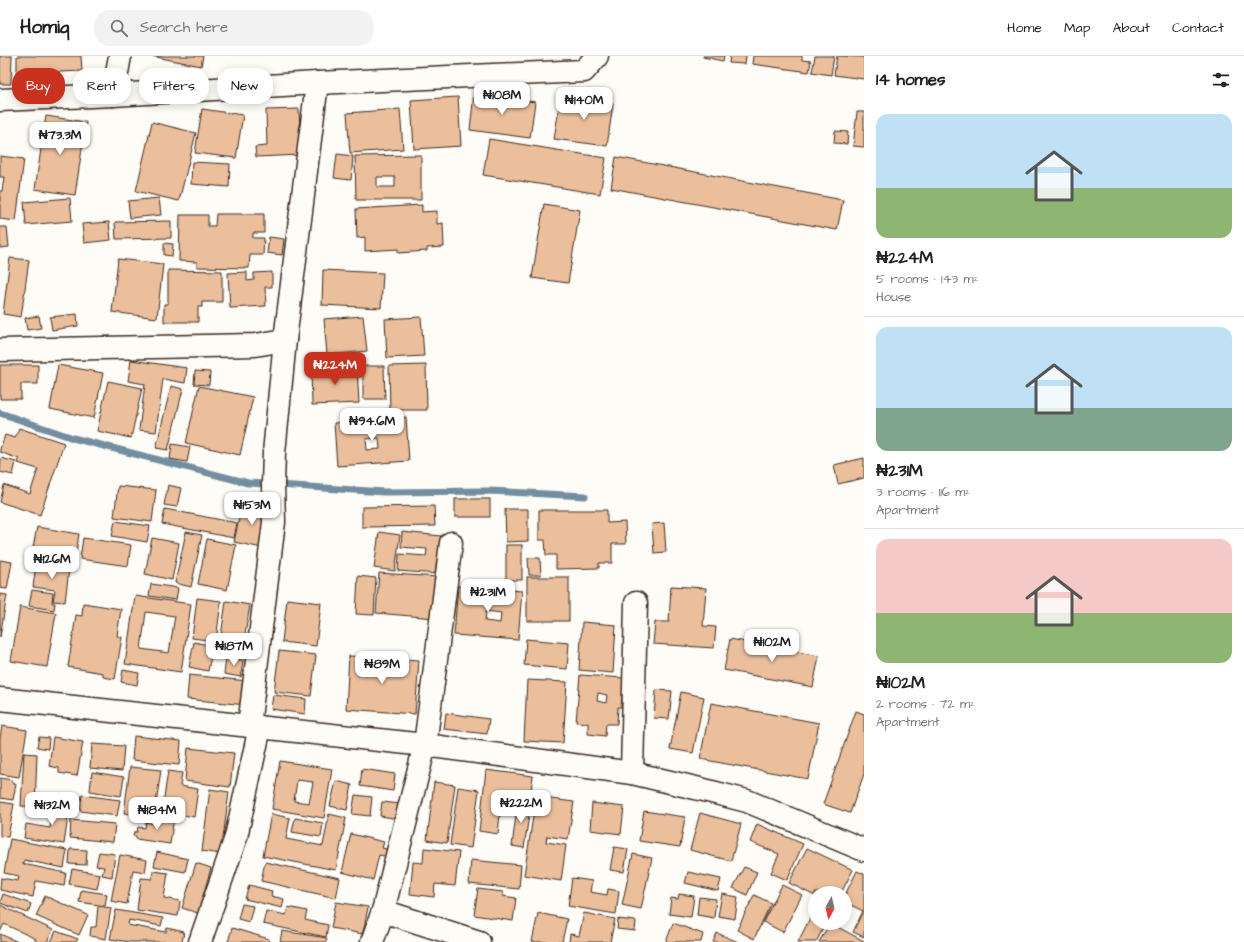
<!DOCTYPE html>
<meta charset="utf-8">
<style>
body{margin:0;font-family:"Architects Daughter",sans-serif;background:#f2f2f2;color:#202124;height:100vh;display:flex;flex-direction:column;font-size:15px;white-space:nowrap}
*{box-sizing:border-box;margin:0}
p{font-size:13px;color:#757577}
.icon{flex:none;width:22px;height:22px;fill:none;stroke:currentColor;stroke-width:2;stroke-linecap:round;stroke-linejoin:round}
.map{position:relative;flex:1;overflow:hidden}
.panel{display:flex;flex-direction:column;background:#fff;width:380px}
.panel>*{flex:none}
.top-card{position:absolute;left:12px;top:12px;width:380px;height:36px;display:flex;gap:8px}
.needle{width:26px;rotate:188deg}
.tools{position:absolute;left:808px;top:830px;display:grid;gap:8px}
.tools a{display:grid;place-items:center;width:44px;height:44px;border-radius:50%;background:#fff;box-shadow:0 2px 10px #0003;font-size:20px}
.price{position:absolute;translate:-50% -34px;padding:0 9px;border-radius:8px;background:#fff;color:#222;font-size:13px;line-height:26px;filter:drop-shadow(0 1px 2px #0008)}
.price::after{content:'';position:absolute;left:50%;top:24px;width:12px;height:9px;margin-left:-6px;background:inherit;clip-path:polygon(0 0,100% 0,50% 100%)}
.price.current{background:#c8321e;color:#fff}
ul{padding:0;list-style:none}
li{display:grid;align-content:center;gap:8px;height:212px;padding:0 12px}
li+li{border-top:1px solid #e0e0e0}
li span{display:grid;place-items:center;height:124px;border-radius:12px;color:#555}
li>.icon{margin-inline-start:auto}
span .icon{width:72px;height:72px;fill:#fffc;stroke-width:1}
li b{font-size:17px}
h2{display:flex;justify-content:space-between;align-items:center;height:48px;padding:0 12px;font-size:17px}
.chip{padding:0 14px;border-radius:16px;background:#fff;box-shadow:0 2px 10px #0003;font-size:14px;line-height:36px}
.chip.current{background:#c8321e;color:#fff}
header{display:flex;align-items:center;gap:24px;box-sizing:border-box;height:56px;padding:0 20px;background:#fff;border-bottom:1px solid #e0e0e0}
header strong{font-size:19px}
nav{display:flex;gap:22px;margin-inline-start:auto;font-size:14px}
.search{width:280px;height:36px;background:#f2f2f2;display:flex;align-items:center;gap:10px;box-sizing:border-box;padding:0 14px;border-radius:16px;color:#757577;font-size:15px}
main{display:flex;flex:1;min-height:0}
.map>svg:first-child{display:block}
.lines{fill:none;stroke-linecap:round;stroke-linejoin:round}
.stream{stroke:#728ea0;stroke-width:7}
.building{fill:#ecbf9c;stroke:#3b2a1e;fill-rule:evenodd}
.street-casing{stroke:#3b2a1e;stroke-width:25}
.street{stroke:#fdfcf7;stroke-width:22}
</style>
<header>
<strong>Homiq</strong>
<div class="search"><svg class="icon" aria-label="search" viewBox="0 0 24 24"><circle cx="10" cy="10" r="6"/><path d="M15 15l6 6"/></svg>Search here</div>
<nav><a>Home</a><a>Map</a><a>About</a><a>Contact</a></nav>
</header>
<main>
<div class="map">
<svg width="864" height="886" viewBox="0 0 864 886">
<rect width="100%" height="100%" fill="#fdfcf7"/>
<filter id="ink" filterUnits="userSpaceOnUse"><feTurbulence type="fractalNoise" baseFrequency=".025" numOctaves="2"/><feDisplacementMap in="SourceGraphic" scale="8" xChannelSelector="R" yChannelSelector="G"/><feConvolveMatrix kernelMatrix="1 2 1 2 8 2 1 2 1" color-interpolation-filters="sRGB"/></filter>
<g filter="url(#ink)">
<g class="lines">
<path class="stream" d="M0,357L73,382L248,427L384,436L489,435L585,440"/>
</g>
<g class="building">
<path d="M0,0H12L11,28H0Z"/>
<path d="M17,0H81L82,15L17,18Z"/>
<path d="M151,0H203L201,10Z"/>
<path d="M703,0H724L723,5L703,1Z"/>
<path d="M730,0H746L745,8L729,7Z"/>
<path d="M753,0H802V4L811,5L809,16L752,8Z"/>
<path d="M815,0H834L831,19L812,16Z"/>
<path d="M837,0L864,1V23L834,19Z"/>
<path d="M474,37L535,46L530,82L470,74Z"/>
<path d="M561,40L613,48L607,90L554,83Z"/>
<path d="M458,41L461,90L414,93L411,44Z"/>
<path d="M202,53L243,59L236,102L195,97Z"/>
<path d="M299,53L301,99L256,101L255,91L267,90L266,54Z"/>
<path d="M400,53L403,93L350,97L347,57Z"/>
<path d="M857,56H864V91L853,90Z"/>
<path d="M46,60L86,66L75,139L35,133Z"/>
<path d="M152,66L196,77L179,145L136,135Z"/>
<path d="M835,75L848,76L847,88L834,87Z"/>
<path d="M489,83L606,102L600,138L483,119Z"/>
<path d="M337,98L353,100L351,124L334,122Z"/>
<path d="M421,99V144H356L355,100ZM377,121H395V131H377Z"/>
<path d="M0,100L24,103L16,165L0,163V135H2L4,121H0Z"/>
<path d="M616,101L843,144L837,174L611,132Z"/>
<path d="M192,106L230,108L229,131L191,128Z"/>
<path d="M70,142L72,165L26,169L24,146Z"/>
<path d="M159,142L161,159L130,162L128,145Z"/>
<path d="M544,148L580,154L568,227L532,222Z"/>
<path d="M422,149V156L437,155V168L443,167L444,191L427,192V195L398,197V193L365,195V181L357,182L356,153Z"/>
<path d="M216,158H264V177H253V182H264L263,199H250L249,212L197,211V206L179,205L180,159H208V170H215Z"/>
<path d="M171,165V182L116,183L115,166Z"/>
<path d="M109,166L111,184L84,187L82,168Z"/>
<path d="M0,171H7L9,191L0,192Z"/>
<path d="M269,181L284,183L282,199L267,197Z"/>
<path d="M164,187L173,188L172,200L164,199Z"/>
<path d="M10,202L29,204L21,261L3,258Z"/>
<path d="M118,203L163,208L157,262L112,256Z"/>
<path d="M168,214L222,215V246H202V251H198V266H164V248H168Z"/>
<path d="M323,214L383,217L381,252L322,249Z"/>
<path d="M247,216V225L254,224V217L272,216V231H265L266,250L230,252L228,217Z"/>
<path d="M77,258L78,270L52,274L50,261Z"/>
<path d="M39,260L41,272L27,274L25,262Z"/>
<path d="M363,260L367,295L327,299L324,263Z"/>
<path d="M421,261L424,300L387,302L385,263Z"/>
<path d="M131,304L187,312L185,327L163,323L156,376L139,374L145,328L128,325Z"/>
<path d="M0,309H38V328H21V343H0Z"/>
<path d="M58,309L103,317L94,362L50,353Z"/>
<path d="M426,309L427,354H390L389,310Z"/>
<path d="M363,310H384L385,343H363Z"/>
<path d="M357,311L359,347L312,349L311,313Z"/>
<path d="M195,315L210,316L209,329L194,328Z"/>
<path d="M108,325L142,332L131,382L97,375Z"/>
<path d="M171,330L183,333L168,394L156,392Z"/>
<path d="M199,330L253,341L240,399L186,387Z"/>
<path d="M406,361L409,405L337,410L334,367ZM379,382L380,393L367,394L366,383Z"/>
<path d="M19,372L64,387L40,459L0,446L4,429L30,438L38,413L18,407L19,403L0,396V393L5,379L15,382Z"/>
<path d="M172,388L190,391L187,406L170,403Z"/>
<path d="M1,402L16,406L13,419L0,416Z"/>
<path d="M864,402V422L838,428L834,409Z"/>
<path d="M168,429L181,432L177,451L164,449Z"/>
<path d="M118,430L156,434L152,466L114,461Z"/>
<rect x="455" y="443" width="35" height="18"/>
<path d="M242,449L270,455L262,492L234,486Z"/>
<path d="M434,450L435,470L362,471V451Z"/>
<path d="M165,453L237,467L234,482L162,468Z"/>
<path d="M505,453H528V485L506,486Z"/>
<path d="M539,454H607V467L625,466L626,488H612V507H599V512L556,513V499H546L545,484H539Z"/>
<path d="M115,465L150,470L147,486L112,480Z"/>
<path d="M664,467L666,496L654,497L652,468Z"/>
<path d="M37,471L79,478L74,509L31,502Z"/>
<path d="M186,476L202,479L191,531L175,527Z"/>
<path d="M379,476L400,479L395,515L374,512Z"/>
<path d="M402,476L441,480L438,518L398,515L399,498L426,500L427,493L401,491Z"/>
<path d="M83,482L131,489L128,510L80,503Z"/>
<path d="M152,482L179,487L172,524L145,518Z"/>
<path d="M207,483L236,489L227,534L198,528Z"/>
<rect x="506" y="489" width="16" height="35"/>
<path d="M528,502H540L541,519H529Z"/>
<path d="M0,504L12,506L7,533L0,532Z"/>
<path d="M36,508L69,513L65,546L53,545L55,534L33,531Z"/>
<path d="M379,517L438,521L435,562L376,557Z"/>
<path d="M358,520L376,522L374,559L356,558Z"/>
<rect x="527" y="521" width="42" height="44"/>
<path d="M151,528L178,532L176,544L149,540Z"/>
<path d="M458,530L522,535L518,584L454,579ZM486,555L501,557L500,567L485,565Z"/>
<path d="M671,530L706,532L703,570L716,571L714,592L653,588L655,566H669Z"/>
<path d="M32,534L53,537L52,547H55L54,554L29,550Z"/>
<path d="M0,538L7,539L0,581Z"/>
<path d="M135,540L191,548L181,616L125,608ZM146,556L175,560L169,597L141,593Z"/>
<path d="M197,542L221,545L216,585L192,582Z"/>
<path d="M287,543L321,547L316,590L282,586Z"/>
<path d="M226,545L250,549L243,590L220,587Z"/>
<path d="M83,547L121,553L117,580L122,581L115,623L103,621V617L68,611L76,559L82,560Z"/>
<path d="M20,551L56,557L47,611L11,605Z"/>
<path d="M582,566L616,569L613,617L579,614Z"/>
<path d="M526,583L569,587L567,613L524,609Z"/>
<path d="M730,583L819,600L813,631L724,614Z"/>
<path d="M194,586L213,590L208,615L189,611Z"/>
<path d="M279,595L316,599L311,640L274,636Z"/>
<path d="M349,600L419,604L415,658L346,653Z"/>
<path d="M226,602L243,604L241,621L224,618Z"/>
<path d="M123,614L139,617L137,629L121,626Z"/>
<path d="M189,619L248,625L246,649L187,643Z"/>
<path d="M580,619L624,622L621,651H618L617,668H606L605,680L588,678V667L576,666ZM598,637L607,639L606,647L597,645Z"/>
<path d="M527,624L567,626L563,687L524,685Z"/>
<path d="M656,634L672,635L669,663L654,662Z"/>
<path d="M681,636L704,641L693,697L670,693Z"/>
<path d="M273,639L306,643L305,658L271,653Z"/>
<path d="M711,647L819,667L808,723L700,703Z"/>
<path d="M856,655L864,658V718L850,757L823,748Z"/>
<path d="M446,657L489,663L487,678L444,673Z"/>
<path d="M2,670L27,674L19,721L0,718V682Z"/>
<path d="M134,680L181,685L179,709L132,704Z"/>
<path d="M39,681L49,682L48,693L37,691Z"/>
<path d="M53,681L83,686L77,720L59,717V712L49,710Z"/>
<path d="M92,688L124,690L122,715L90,712Z"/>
<path d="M188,692L234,697L230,731L185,725Z"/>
<path d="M24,697L37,698L35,751L21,750Z"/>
<path d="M280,705L332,713L324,762L272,753ZM297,724L313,726L309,747L294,745Z"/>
<path d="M130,711L161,714L154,761L124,757Z"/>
<path d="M362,713L395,718L393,735L360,730Z"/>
<path d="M486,714L533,720L530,742L502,739L498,778L479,775Z"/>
<path d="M168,715L182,717L180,730L198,733L194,761L177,758L179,752L163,749Z"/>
<path d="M92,716L124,721L121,740L90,735Z"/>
<path d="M0,722L12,724V727L16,728L13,744L0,742Z"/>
<path d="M336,725L352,729L347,754L330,750Z"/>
<path d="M434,726L455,729L447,787L427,784Z"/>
<path d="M458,731L479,734L471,792L450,789Z"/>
<path d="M210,733L229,736L221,798L202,795Z"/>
<path d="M82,739L120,744L117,760L80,755Z"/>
<path d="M355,739L372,741L370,760L352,758Z"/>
<path d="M536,741L574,746L568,783L547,780L546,786L566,789L561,825L524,819Z"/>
<path d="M518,744L531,746L524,792L512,790Z"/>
<path d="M54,745L70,747L64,788L24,782L26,768L50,772Z"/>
<path d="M0,746L14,748L8,781L0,780Z"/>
<path d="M382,746L401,748L399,763L380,760Z"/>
<path d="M592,747L624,751L621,778L590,774Z"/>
<path d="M644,755L685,761L680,791L639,785Z"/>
<path d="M700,757L741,768L731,805L690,794Z"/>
<path d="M271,758L290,762L286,783L323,790L329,758L346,762L336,814L263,800Z"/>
<path d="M160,759L174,761L170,788L136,783V780H133L134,776H137L138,771L145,772L146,766L154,768L155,763L160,764Z"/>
<path d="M295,762L323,767L321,781L292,776Z"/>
<path d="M71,764L115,768L113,786L70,782Z"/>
<path d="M757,768L803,788L787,824L771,817L779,798L750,786Z"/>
<path d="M351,778L384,786L382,792L391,794L389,801L379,799L373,824L342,816Z"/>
<path d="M10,783L67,794L64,812L24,804L23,808L66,817L64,830L36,825L33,841L0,834L1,822L18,825L19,820L4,817Z"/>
<path d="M614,791L628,793L624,816L610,814Z"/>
<path d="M424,792L459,796L455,830L435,828L434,841L410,838L413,806L423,807Z"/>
<path d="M807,792L853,814L841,837H815V840L789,827Z"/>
<path d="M70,793L87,794L86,809L69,808Z"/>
<path d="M99,796L115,798L112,821L102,819L104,811L96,810Z"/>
<path d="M157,796L188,803L185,816L154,810Z"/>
<path d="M633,798L652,802L641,853L622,849Z"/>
<path d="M120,799L147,804L145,816L133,814L127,848L111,845Z"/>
<path d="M471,804L521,809L519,833L469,828Z"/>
<path d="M265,806L340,822L336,842L261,825Z"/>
<path d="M196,807L211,812L198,857L182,852Z"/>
<path d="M744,811L757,816L747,839L733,832Z"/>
<path d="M72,813L100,818L97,833L69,828Z"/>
<path d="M153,815L168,817L164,842L180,845L178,860L137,854L141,822L152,823Z"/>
<path d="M857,815L864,818V881L853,876L863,855L845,846V839Z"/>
<path d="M688,816L721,823L718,835L685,827Z"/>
<path d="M572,822L592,825L590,836L607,839L608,833L619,835L616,858L568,850Z"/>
<path d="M249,829L272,835L271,840L284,843L282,852L245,843Z"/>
<path d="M782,829L802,839L783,876L763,866Z"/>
<path d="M478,833L503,836V840L516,842L513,865L474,859Z"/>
<path d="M81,834L107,838L105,850L79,846Z"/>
<path d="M3,838L31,848L28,857L0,847Z"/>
<path d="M679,838L694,840L691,861L669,858L671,842L678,843Z"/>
<path d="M722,838L738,841L735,863L718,860Z"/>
<path d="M754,839L771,847L754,883L737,874Z"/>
<path d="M45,840L88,859L79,879L36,860Z"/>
<path d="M699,841L716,843L714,862L697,859Z"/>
<path d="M336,846L368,851L363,878L331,872Z"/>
<path d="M242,848L253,850L249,866L238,863Z"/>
<path d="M0,849L53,874L47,886H34L36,883L4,868L0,876Z"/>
<path d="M98,850L111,852L106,883L90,880L91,871H96Z"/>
<path d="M288,851L307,855L305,864L328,869L326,881L263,868L266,855L286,859Z"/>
<path d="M815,852V867H826L816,886H798Z"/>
<path d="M116,854L163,862L161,870L129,864L128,869L166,876L167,872L184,876L182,886H130L110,883Z"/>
<path d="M538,857L567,863L562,886H532Z"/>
<path d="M584,857L615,863L610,886H569L570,878L579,880Z"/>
<path d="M618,863L636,865L635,875L617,873Z"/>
<path d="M673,867L703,878L701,886H666Z"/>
<path d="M830,867L864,885V886H819Z"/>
<path d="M232,872L269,883L268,886H228Z"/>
<path d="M56,875L78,883L76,886H51Z"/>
<path d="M282,875L327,882L326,886H280Z"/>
<path d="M717,877L738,886H713Z"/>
<path d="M0,878L18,886H0Z"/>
</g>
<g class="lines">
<defs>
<g id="street">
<path d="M113,39L120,0"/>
<path d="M0,44L113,39L317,27L584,15L597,0"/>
<path d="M0,294L255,289L285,284"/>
<path d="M0,643L425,689L632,717L704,734L747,745L864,794"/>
<path d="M249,670L274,466L273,428L274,397L285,284L317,27"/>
<path d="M632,717L636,547"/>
<path d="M383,855L479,886"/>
<path d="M200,886L236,781L260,671"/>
<path d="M372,886L383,855L425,689L451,487"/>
</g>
</defs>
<use href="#street" class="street-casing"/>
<use href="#street" class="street"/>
</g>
</g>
</svg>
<div class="tools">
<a><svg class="needle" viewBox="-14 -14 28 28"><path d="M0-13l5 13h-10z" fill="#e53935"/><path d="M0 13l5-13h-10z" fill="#757577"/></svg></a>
</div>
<b class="price" style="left:502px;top:60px">₦108M</b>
<b class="price" style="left:584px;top:65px">₦140M</b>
<b class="price" style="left:60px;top:100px">₦73.3M</b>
<b class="price current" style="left:335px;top:330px">₦224M</b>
<b class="price" style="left:372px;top:386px">₦94.6M</b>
<b class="price" style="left:252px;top:470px">₦153M</b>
<b class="price" style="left:52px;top:524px">₦126M</b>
<b class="price" style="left:488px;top:557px">₦231M</b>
<b class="price" style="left:772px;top:607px">₦102M</b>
<b class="price" style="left:234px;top:611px">₦187M</b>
<b class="price" style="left:382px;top:629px">₦89M</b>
<b class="price" style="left:521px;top:768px">₦222M</b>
<b class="price" style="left:52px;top:770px">₦132M</b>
<b class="price" style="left:157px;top:775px">₦184M</b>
<div class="top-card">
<a class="chip current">Buy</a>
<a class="chip">Rent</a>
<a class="chip">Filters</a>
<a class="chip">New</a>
</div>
</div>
<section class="panel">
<h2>14 homes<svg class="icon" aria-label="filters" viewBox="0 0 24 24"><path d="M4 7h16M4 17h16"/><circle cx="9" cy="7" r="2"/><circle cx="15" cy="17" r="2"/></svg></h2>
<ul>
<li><span style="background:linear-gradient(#bfe0f5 60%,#8fb573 0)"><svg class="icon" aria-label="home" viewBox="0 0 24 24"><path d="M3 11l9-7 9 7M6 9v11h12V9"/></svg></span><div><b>₦224M</b><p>5 rooms · 143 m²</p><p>House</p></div></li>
<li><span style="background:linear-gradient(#bfe0f5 65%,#7fa58c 0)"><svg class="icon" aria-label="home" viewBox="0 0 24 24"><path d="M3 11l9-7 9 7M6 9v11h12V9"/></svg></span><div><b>₦231M</b><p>3 rooms · 116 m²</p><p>Apartment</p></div></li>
<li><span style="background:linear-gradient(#f6c9c9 60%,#8fb573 0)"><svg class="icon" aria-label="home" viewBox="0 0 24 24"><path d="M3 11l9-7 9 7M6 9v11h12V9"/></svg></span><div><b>₦102M</b><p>2 rooms · 72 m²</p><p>Apartment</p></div></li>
</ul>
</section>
</main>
